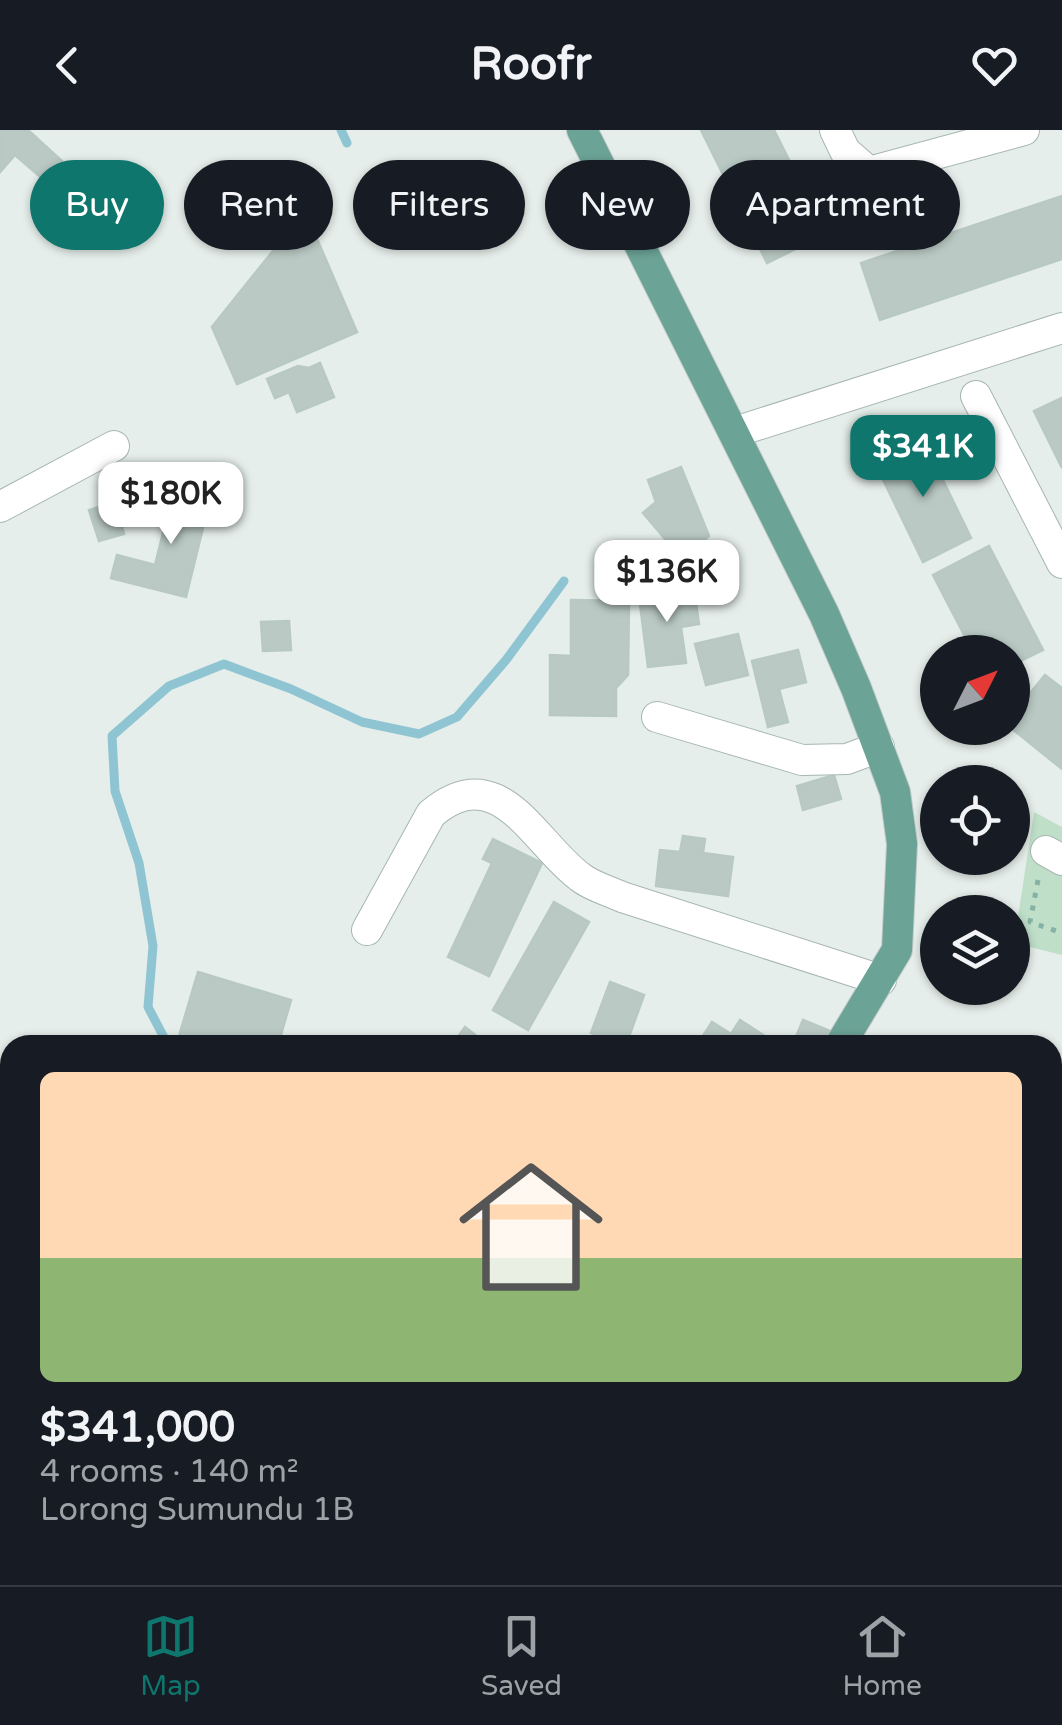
<!DOCTYPE html>
<meta charset="utf-8">
<style>
body{margin:0;font-family:"Varela Round",sans-serif;background:#20242c;color:#f1f3f6;height:100vh;display:flex;flex-direction:column;font-size:38px;white-space:nowrap}
*{box-sizing:border-box;margin:0}
p{font-size:32px;color:#9ea1a6}
.icon{flex:none;width:55px;height:55px;fill:none;stroke:currentColor;stroke-width:2;stroke-linecap:round;stroke-linejoin:round}
.map{position:relative;flex:1;overflow:hidden}
.details{position:absolute;left:0px;top:905px;width:1062px;height:550px;display:flex;flex-direction:column;background:#171b24;border-radius:30px 30px 0 0;box-shadow:0 2px 8px #0004}
.details>*{flex:none}
.guide{position:absolute;left:30px;top:30px;width:1002px;height:90px;display:flex;gap:20px}
.needle{width:65px;rotate:48deg}
.tools{position:absolute;left:920px;top:505px;display:grid;gap:20px}
.tools a{display:grid;place-items:center;width:110px;height:110px;border-radius:50%;background:#171b24;box-shadow:0 2px 8px #0004;font-size:50px}
.price{position:absolute;translate:-50% -85px;padding:0 22px;border-radius:20px;background:#fff;color:#222;font-size:32px;line-height:65px;filter:drop-shadow(0 2px 5px #0008)}
.price::after{content:'';position:absolute;left:50%;top:60px;width:30px;height:22px;margin-left:-15px;background:inherit;clip-path:polygon(0 0,100% 0,50% 100%)}
.price.selected{background:#0f766e;color:#fff}
ul{padding:0;list-style:none}
li{display:grid;align-content:center;gap:20px;height:530px;padding:0 40px}
li+li{border-top:2px solid #363941}
li span{display:grid;place-items:center;height:310px;border-radius:15px;color:#555}
li>.icon{margin-inline-start:auto}
span .icon{width:180px;height:180px;fill:#fffc;stroke-width:1}
li b{font-size:42px}
.tag{padding:0 35px;border-radius:45px;background:#171b24;box-shadow:0 2px 8px #0004;font-size:35px;line-height:90px}
.tag.selected{background:#0f766e;color:#fff}
header{display:flex;justify-content:space-between;align-items:center;height:130px;padding:0 40px;background:#171b24;font-size:45px;font-weight:700}
.tabs{display:flex;justify-content:space-around;align-items:center;height:140px;border-top:2px solid #363941;background:#171b24;font-size:28px;color:#9ea1a6}
.tabs a{display:grid;justify-items:center;gap:5px}
.tabs .selected{color:#0f766e}
.map>svg:first-child{display:block}
.green{fill:#bfdfc9}
.lines{fill:none;stroke-linecap:round;stroke-linejoin:round}
.stream{stroke:#8fc5d2;stroke-width:9}
.building{fill:#bac9c4;stroke:#b8c8c2;stroke-width:2.5}
.minor-casing{stroke:#a7b6b2;stroke-width:32}
.major-casing{stroke:#c2cac8;stroke-width:32}
.path{stroke:#86b1a5;stroke-width:5;stroke-dasharray:5 8;stroke-linecap:butt}
.minor{stroke:#fff;stroke-width:30}
.major{stroke:#6ba396;stroke-width:30}
</style>
<header><svg class="icon" aria-label="back" viewBox="0 0 24 24"><path d="M15 5l-7 7 7 7"/></svg>Roofr<svg class="icon" aria-label="heart" viewBox="0 0 24 24"><path d="M12 20l-8-8c-3-5 5-10 8-4 3-6 11-1 8 4z"/></svg></header>
<div class="map">
<svg width="1062" height="1455" viewBox="0 0 1062 1455">
<rect width="100%" height="100%" fill="#e5eeea"/>
<path class="green" d="M1034,682L1062,697V825L1014,813Z"/>
<g class="lines">
<g class="stream">
<path d="M341,0L347,13"/>
<path d="M168,915L148,877L153,816L139,733L115,661L112,606L169,556L224,534L291,559L362,592L419,604L457,587L506,530L564,451"/>
<path d="M49,1455L57,1445"/>
</g>
</g>
<g class="building">
<path d="M0,0H28L62,31L44,50L15,25L0,42Z"/>
<path d="M701,0H774L826,104L767,133Z"/>
<path d="M1062,66V129L880,190L861,133Z"/>
<path d="M305,81L357,202L237,254L212,197Z"/>
<path d="M320,233L334,267L297,282L289,262L275,268L267,249L298,236L309,238Z"/>
<path d="M1062,268V338L1034,281Z"/>
<path d="M923,309L971,408L923,432L875,333Z"/>
<path d="M681,337L709,406L682,429L643,383L656,372L648,350Z"/>
<path d="M175,355L211,365L186,467L111,448L117,425L155,435Z"/>
<path d="M115,372L124,404L99,411L89,380Z"/>
<path d="M989,416L1043,520L1012,535V522H973L933,445Z"/>
<path d="M694,459L699,494L681,497L686,533L648,537L639,466Z"/>
<path d="M571,470L629,471L628,545L616,558V586L550,585V525L571,526Z"/>
<path d="M289,491L291,520L263,521L261,492Z"/>
<path d="M738,504L748,545L706,555L695,514Z"/>
<path d="M798,520L806,552L779,559L788,592L768,597L752,531Z"/>
<path d="M1045,545L1062,558V639L1011,598H1012V585Z"/>
<path d="M834,645L841,669L803,680L797,656Z"/>
<path d="M683,706L705,709L703,723L733,727L728,766L656,756L660,720L680,722Z"/>
<path d="M493,709L542,733L489,846L448,827L492,733L483,729Z"/>
<path d="M554,772L589,792L528,900L493,880Z"/>
<path d="M198,842L291,870L278,915H183L177,913Z"/>
<path d="M610,852L644,865L626,915L591,903Z"/>
<path d="M740,890L774,912L772,915H697L712,892L731,904Z"/>
<path d="M803,890L830,901L824,915H815L796,907Z"/>
<path d="M465,897L488,915H452Z"/>
<path d="M1052,941L1062,946V1045L1052,1042Z"/>
<path d="M198,1445H498L495,1455H240Z"/>
<rect x="907" y="1445" width="77" height="10"/>
</g>
<g class="lines">
<defs>
<g id="minor">
<path d="M835,0L845,21L869,42L1024,0"/>
<path d="M976,266L1062,433"/>
<path d="M735,302L1062,198"/>
<path d="M0,377L114,316"/>
<path d="M657,587L802,630L847,629L879,617"/>
<path d="M1046,721L1062,730"/>
<path d="M367,800L431,684C499,626 533,712 580,747C591,756 609,761 622,767L881,850"/>
<path d="M1052,1072L1062,1071"/>
<path d="M1028,1445L1037,1455"/>
</g>
<g id="major">
<path d="M582,0L824,484L856,558L895,662L902,714L897,820L840,915"/>
<path d="M552,1455L558,1445"/>
</g>
</defs>
<use href="#minor" class="minor-casing"/>
<use href="#major" class="major-casing"/>
<path class="path" d="M1038,750L1030,792L1062,803"/>
<use href="#minor" class="minor"/>
<use href="#major" class="major"/>
</g>
</svg>
<div class="tools">
<a><svg class="needle" viewBox="-14 -14 28 28"><path d="M0-13l5 13h-10z" fill="#e53935"/><path d="M0 13l5-13h-10z" fill="#9ea1a6"/></svg></a>
<a><svg class="icon" aria-label="locate" viewBox="0 0 24 24"><circle cx="12" cy="12" r="6"/><path d="M12 2v4M12 18v4M2 12h4M18 12h4"/></svg></a>
<a><svg class="icon" aria-label="layers" viewBox="0 0 24 24"><path d="M12 4l9 5-9 5-9-5zM3 14l9 5 9-5"/></svg></a>
</div>
<b class="price selected" style="left:923px;top:370px">$341K</b>
<b class="price" style="left:171px;top:417px">$180K</b>
<b class="price" style="left:667px;top:495px">$136K</b>
<div class="guide">
<a class="tag selected">Buy</a>
<a class="tag">Rent</a>
<a class="tag">Filters</a>
<a class="tag">New</a>
<a class="tag">Apartment</a>
</div>
<section class="details">
<ul>
<li><span style="background:linear-gradient(#ffd9b3 60%,#8fb573 0)"><svg class="icon" aria-label="home" viewBox="0 0 24 24"><path d="M3 11l9-7 9 7M6 9v11h12V9"/></svg></span><div><b>$341,000</b><p>4 rooms · 140 m²</p><p>Lorong Sumundu 1B</p></div></li>
</ul>
</section>
</div>
<nav class="tabs">
<a class="selected"><svg class="icon" aria-label="map" viewBox="0 0 24 24"><path d="M3 6l6-2 6 2 6-2v14l-6 2-6-2-6 2zM9 4v14M15 6v14"/></svg>Map</a>
<a><svg class="icon" aria-label="saved" viewBox="0 0 24 24"><path d="M7 4h10v16l-5-4-5 4z"/></svg>Saved</a>
<a><svg class="icon" aria-label="home" viewBox="0 0 24 24"><path d="M3 11l9-7 9 7M6 9v11h12V9"/></svg>Home</a>
</nav>
